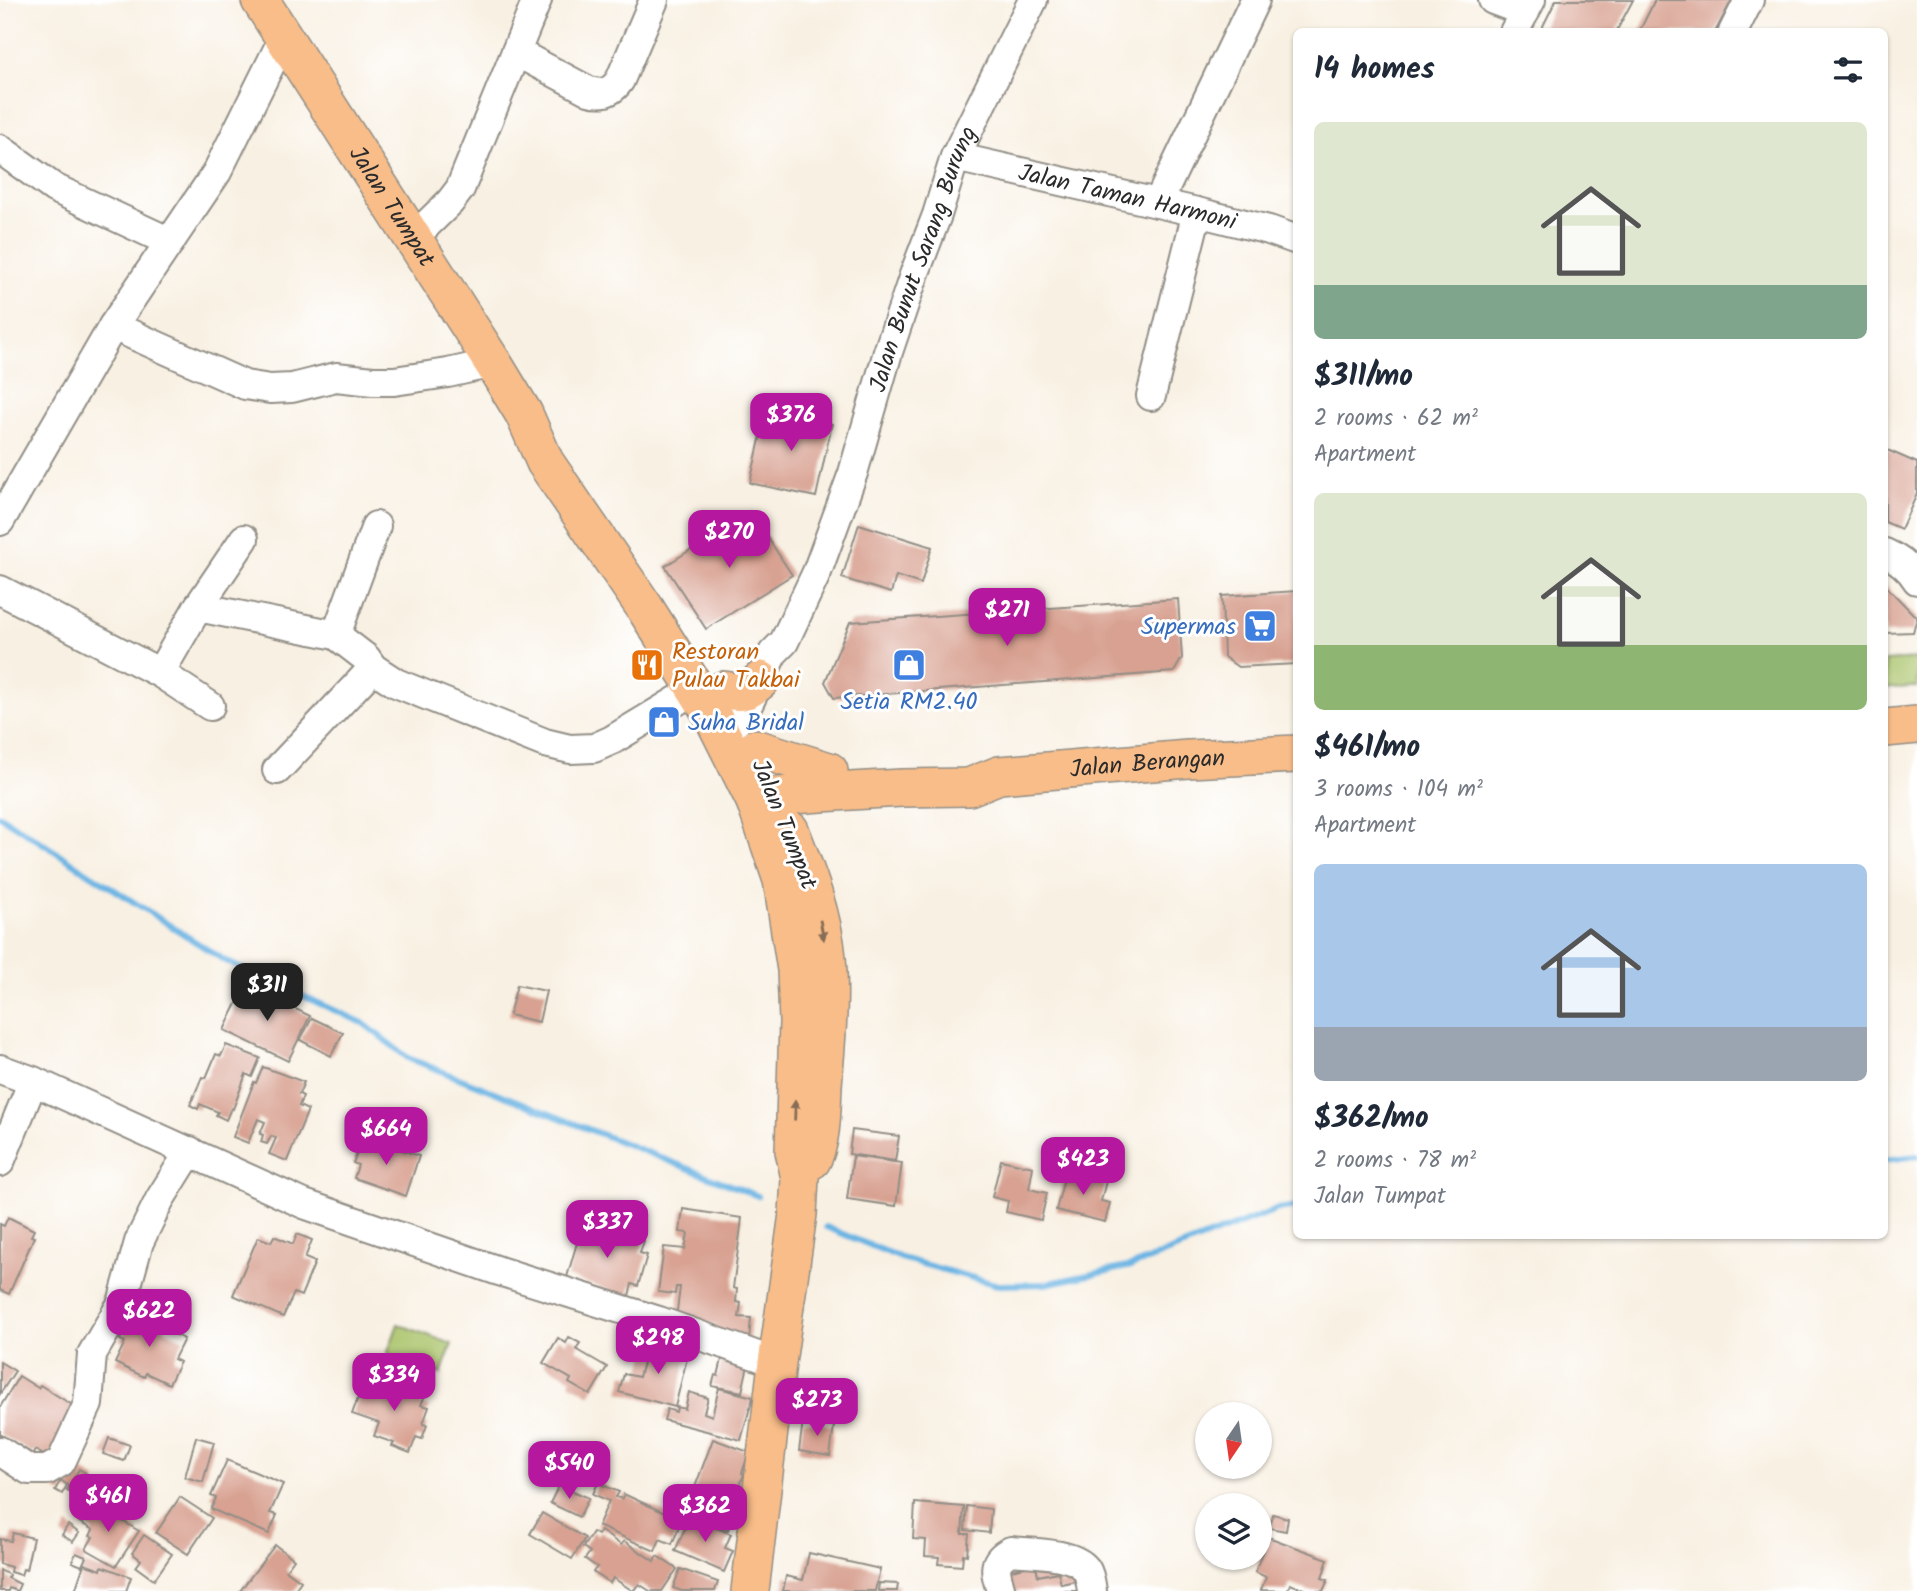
<!DOCTYPE html>
<meta charset="utf-8">
<style>
body{margin:0;font-family:Kalam,sans-serif;background:#f2f2f3;color:#1f2937;height:100vh;display:flex;flex-direction:column;font-size:26px;white-space:nowrap}
*{box-sizing:border-box;margin:0}
p{font-size:23px;color:#747a83}
.icon{flex:none;width:38px;height:38px;fill:none;stroke:currentColor;stroke-width:2;stroke-linecap:round;stroke-linejoin:round}
.map{position:relative;flex:1;overflow:hidden}
.side{position:absolute;left:1293px;top:28px;width:595px;height:1211px;display:flex;flex-direction:column;background:#fff;border-radius:10px;box-shadow:0 2px 5px #0004}
.side>*{flex:none}
.needle{width:46px;rotate:193deg}
.controls{position:absolute;left:1195px;top:1402px;display:grid;gap:14px}
.controls a{display:grid;place-items:center;width:77px;height:77px;border-radius:50%;background:#fff;box-shadow:0 2px 5px #0004;font-size:35px}
.price{position:absolute;translate:-50% -60px;padding:0 16px;border-radius:14px;background:#b5179e;color:#fff;font-size:23px;line-height:46px;filter:drop-shadow(0 2px 4px #0008)}
.price::after{content:'';position:absolute;left:50%;top:42px;width:21px;height:16px;margin-left:-10px;background:inherit;clip-path:polygon(0 0,100% 0,50% 100%)}
.price.on{background:#222;color:#fff}
ul{padding:0;list-style:none}
li{display:grid;align-content:center;gap:14px;height:371px;padding:0 21px}
li span{display:grid;place-items:center;height:217px;border-radius:10px;color:#555}
li>.icon{margin-inline-start:auto}
span .icon{width:126px;height:126px;fill:#fffc;stroke-width:1}
li b{font-size:30px}
h2{display:flex;justify-content:space-between;align-items:center;height:84px;padding:0 21px;font-size:30px}
.map>svg:first-child{display:block}
.green{fill:#a9c268;stroke:#6a764a;stroke-width:2}
.lines{fill:none;stroke-linecap:round;stroke-linejoin:round}
.stream{stroke:#6bb4e3;stroke-width:6}
.building{fill:#d8a191}
.minor-casing{stroke:#928e86;stroke-width:32}
.major-casing{stroke:#928e86;stroke-width:40}
.minor{stroke:#fff;stroke-width:28}
.major{stroke:#f8bd89;stroke-width:37}
.oneway{fill:#876d55}
.labels{text-anchor:middle;stroke-width:6;stroke-linejoin:round;paint-order:stroke}
.street-label{font-size:24px;fill:#2b2b2b;stroke:#fff}
.shop-label{font-size:24px;fill:#366cbe;stroke:#fff;text-anchor:end}
.food-label{font-size:24px;fill:#c56008;stroke:#fff;text-anchor:start}
</style>
<div class="map">
<svg width="1917" height="1591" viewBox="0 0 1917 1591">
<rect width="100%" height="100%" fill="#fff"/>
<filter id="ink" filterUnits="userSpaceOnUse"><feTurbulence type="fractalNoise" baseFrequency=".0143" numOctaves="2"/><feDisplacementMap in="SourceGraphic" scale="14" xChannelSelector="R" yChannelSelector="G"/><feConvolveMatrix kernelMatrix="1 2 1 2 8 2 1 2 1" color-interpolation-filters="sRGB"/></filter>
<filter id="wash" filterUnits="userSpaceOnUse"><feTurbulence type="fractalNoise" baseFrequency=".00686" numOctaves="4" result="noise"/><feDisplacementMap in="SourceGraphic" scale="28" xChannelSelector="R" yChannelSelector="G"/><feGaussianBlur stdDeviation="1.57" result="paint"/><feColorMatrix in="noise" values="0 0 0 0 0 0 0 0 0 0 0 0 0 0 0 0 0 1.4 0 .05"/><feComposite in="paint" operator="in"/></filter>
<g filter="url(#wash)">
<rect width="100%" height="100%" fill="#f8f0e2"/>
<g class="green">
<path d="M1917,659V687L1885,688V661Z"/>
<path d="M398,1324L452,1344L441,1374L387,1354Z"/>
</g>
<g class="lines">
<g class="stream">
<path d="M0,816L227,962L363,1023L408,1058L758,1196"/>
<path d="M1885,1160L1917,1156"/>
<path d="M826,1227L901,1258L998,1285L1045,1284L1132,1266L1278,1209L1297,1206"/>
</g>
</g>
<g id="blocks">
<g class="building">
<path d="M1556,0H1633L1616,32H1540Z"/>
<path d="M1655,0H1732L1715,32H1639Z"/>
<path d="M767,409L832,424L816,497L750,483Z"/>
<path d="M1885,449L1917,463V494L1901,529L1885,522Z"/>
<path d="M751,512L792,575L706,629L665,566Z"/>
<path d="M859,524L932,547L921,584L896,576L891,593L842,578Z"/>
<path d="M1885,585L1917,618L1913,632L1885,633Z"/>
<path d="M1297,591V664L1238,667L1224,657L1222,596Z"/>
<path d="M1178,599L1182,658L1174,672L834,698L825,682L850,622Z"/>
<path d="M246,985L310,1016L288,1061L224,1030Z"/>
<path d="M517,985L546,991L539,1022L509,1015Z"/>
<path d="M312,1018L343,1033L331,1056L300,1040Z"/>
<path d="M226,1045L260,1058L252,1077L246,1074L233,1109L231,1108L226,1120L216,1115L218,1112L200,1104L198,1109L190,1105L202,1077L206,1078L216,1054L221,1056Z"/>
<path d="M263,1067L304,1082L299,1094L303,1096L299,1106L308,1110L287,1161L269,1154L276,1138L271,1136L267,1144L261,1142L263,1135L260,1134L265,1122L258,1119L248,1143L233,1137L254,1082L256,1083Z"/>
<path d="M852,1130L899,1136L895,1161L849,1154Z"/>
<path d="M368,1138L419,1156L406,1196L354,1178L358,1165L353,1163L358,1151L363,1152Z"/>
<path d="M853,1156L902,1163L896,1206L847,1199Z"/>
<path d="M1001,1160L1033,1167L1029,1189L1047,1193L1041,1220L1006,1212L1008,1201L992,1197Z"/>
<path d="M1066,1171L1106,1181L1101,1201L1110,1203L1105,1222L1056,1210Z"/>
<path d="M683,1209L742,1218L733,1288L737,1289L736,1302L741,1303L739,1317L751,1318L749,1340L715,1335L716,1325L676,1319L680,1287H676L675,1294L658,1292L664,1247L685,1249L688,1233L680,1232Z"/>
<path d="M8,1217L34,1230L31,1236L34,1237L9,1294L0,1290V1224L4,1226Z"/>
<path d="M583,1222L644,1241L640,1253L647,1255L638,1286L632,1284L629,1296L567,1277Z"/>
<path d="M297,1234L312,1240L305,1258L315,1262L301,1296L294,1293L283,1317L233,1295L258,1237L271,1242L274,1236L293,1244Z"/>
<path d="M134,1312L165,1327L164,1329L184,1339L174,1359L180,1362L169,1384L146,1373L144,1377L115,1363L125,1342L120,1340Z"/>
<path d="M569,1337L580,1343L576,1349L607,1367L590,1395L569,1383L571,1379L543,1363L558,1338L566,1343Z"/>
<path d="M648,1344L688,1354L675,1407L619,1392L624,1374L639,1377Z"/>
<path d="M723,1355L749,1361L742,1392L712,1386L715,1375L718,1376Z"/>
<path d="M0,1362L15,1371L0,1394Z"/>
<path d="M19,1376L38,1388L40,1385L82,1411L52,1460L35,1450L33,1454L0,1434V1407Z"/>
<path d="M376,1377L425,1395L421,1405L429,1407L423,1424L427,1425L422,1439L416,1437L410,1453L392,1446L394,1443L374,1436L379,1423L352,1414L358,1398L361,1399L365,1386L372,1388Z"/>
<path d="M719,1388L753,1397L741,1440L664,1420L667,1409L676,1412L677,1407L685,1409L689,1392L708,1398L704,1413L712,1416Z"/>
<path d="M803,1421L834,1426L830,1456L799,1451Z"/>
<path d="M196,1437L214,1442L203,1482L185,1477Z"/>
<path d="M109,1438L130,1445L124,1461L103,1454Z"/>
<path d="M713,1439L749,1452L742,1473L744,1474L731,1510L734,1511L728,1530L685,1514Z"/>
<path d="M227,1460L283,1484L270,1513L277,1515L269,1534L211,1509L216,1498L211,1496Z"/>
<path d="M79,1469L96,1479L84,1500L67,1490Z"/>
<path d="M61,1480L67,1485L62,1494L55,1490Z"/>
<path d="M598,1483L619,1492L616,1497L622,1499L624,1494L667,1514L666,1517L681,1523L672,1544L660,1539L655,1551L598,1526L609,1501L593,1494Z"/>
<path d="M559,1485L589,1498L579,1517L550,1503Z"/>
<path d="M180,1497L212,1518L188,1554L156,1533Z"/>
<path d="M915,1503L964,1507L962,1534H969L967,1555L963,1554L962,1566L938,1564L939,1557L925,1556L926,1540L913,1539Z"/>
<path d="M94,1504L139,1531L116,1566L86,1549L93,1537L90,1536L93,1530L79,1522L88,1507L91,1509Z"/>
<path d="M967,1506L991,1509L989,1533L965,1530Z"/>
<path d="M542,1513L585,1538L572,1559L530,1534Z"/>
<path d="M1273,1514L1288,1518L1286,1531L1270,1528Z"/>
<path d="M690,1517L731,1534L725,1548L733,1551L724,1572L675,1551Z"/>
<path d="M68,1525L79,1533L73,1542L62,1535Z"/>
<path d="M601,1531L621,1545L624,1541L654,1561L657,1556L677,1569L662,1591H650L639,1584L633,1591L613,1578L610,1583L593,1572L597,1567L585,1559L590,1552L583,1547L593,1532L598,1535Z"/>
<path d="M13,1533L33,1538L26,1570L23,1569L21,1575L10,1572L11,1567L0,1564V1539L11,1541Z"/>
<path d="M144,1535L172,1554L154,1580L136,1567L141,1560L132,1553Z"/>
<path d="M1268,1537L1328,1559L1322,1578L1328,1580L1323,1591H1309L1290,1584L1287,1591L1261,1590L1266,1577L1255,1572Z"/>
<path d="M275,1545L294,1559L286,1570L301,1581L294,1591H240Z"/>
<path d="M76,1553L86,1557L82,1566L72,1562Z"/>
<path d="M809,1553L880,1569L875,1591H783L786,1576L803,1580Z"/>
<path d="M84,1564L101,1570L102,1566L131,1577L126,1591H75Z"/>
<path d="M1036,1565L1038,1576L1058,1572L1061,1584L1080,1580L1083,1591H1010L1006,1571Z"/>
<path d="M680,1569L718,1582L715,1591H682L673,1588Z"/>
<path d="M0,1570L9,1575L8,1578L20,1584L17,1591L9,1588L8,1591H0Z"/>
<path d="M879,1583L898,1584L897,1591H878Z"/>
</g>
</g>
</g>
<g filter="url(#ink)">
<use href="#blocks" fill-opacity="0" stroke="#928e86" stroke-width="2"/>
<g class="lines">
<defs>
<g id="minor">
<path d="M1493,0L1525,12"/>
<path d="M1514,32L1531,0"/>
<path d="M1733,32L1749,0"/>
<path d="M516,52L589,91C603,95 612,92 620,80L654,0"/>
<path d="M0,149L54,188L170,242"/>
<path id="s1" d="M955,157L1197,212L1269,230L1297,240"/>
<path d="M1158,203L1255,0"/>
<path d="M413,238L450,202L460,189L537,0"/>
<path d="M113,326L245,385L270,389L292,388L336,377L373,381H394L448,373L493,363"/>
<path d="M1151,396L1197,212"/>
<path d="M0,521L113,326L217,172L284,37"/>
<path d="M1885,553C1899,559 1909,567 1917,580"/>
<path d="M0,590L160,673L210,706"/>
<path d="M198,607L244,539"/>
<path d="M336,635L376,526"/>
<path d="M160,673L198,607L336,635L366,658L373,668L396,683L545,743L570,749L594,748L612,740L683,697"/>
<path id="s2" d="M723,737L744,713L773,653L784,642L817,572L853,473L888,352L914,275L937,215L955,157L1033,0"/>
<path d="M277,770L373,668"/>
<path d="M0,1069L33,1081L304,1204L499,1271L659,1321L777,1363"/>
<path d="M0,1162L33,1081"/>
<path d="M0,1451L29,1470H47L61,1462L88,1404L92,1354L122,1303L139,1242L160,1199L190,1151"/>
<path d="M1001,1591C996,1573 990,1561 1011,1551C1031,1553 1073,1552 1086,1569C1090,1575 1091,1584 1092,1591"/>
</g>
<g id="major">
<path id="s3" d="M260,0L493,363L524,414L545,462L645,608L711,713L755,801L782,880L796,970L798,1022L794,1151L800,1178L798,1214L777,1363L750,1591"/>
<path d="M723,690C741,693 747,693 761,680"/>
<path d="M1885,728L1917,725"/>
<path d="M755,748L829,771"/>
<path id="s4" d="M755,801L777,796L851,791L902,788L969,787L999,775L1188,759L1297,754"/>
<path d="M790,830C806,871 823,914 827,958C831,1000 826,1044 823,1086C822,1107 822,1143 812,1160"/>
</g>
</defs>
<use href="#minor" class="minor-casing"/>
<use href="#major" class="major-casing"/>
<use href="#minor" class="minor"/>
<use href="#major" class="major"/>
</g>
<defs><path id="oneway-solid" d="M-6-.8H1V-3.2L6.5 0L1 3.2V.8H-6Z" transform="scale(1.75)"/></defs>
<g class="oneway">
<use href="#oneway-solid" transform="translate(822 930) rotate(79)"/>
<use href="#oneway-solid" transform="translate(795 1110) rotate(-88)"/>
</g>
</g>
<defs>
<symbol id="supermarket-square" viewBox="-11 -11 22 22"><rect x="-9" y="-9" width="18" height="18" rx="4" fill="#3f7fe0" stroke="#fff"/><path d="M-6-5.5h2.5l.6 2H6L4.5 2H-2.5L-4.4-4H-6ZM-1.5 3.2a1.3 1.3 0 1 0 .1 0ZM3 3.2a1.3 1.3 0 1 0 .1 0Z" fill="#fff"/></symbol>
<symbol id="restaurant-square" viewBox="-11 -11 22 22"><rect x="-9" y="-9" width="18" height="18" rx="4" fill="#e8710a" stroke="#fff"/><path d="M-5-6h1v4h1v-4h1v4h1v-4h1v5L-1.5 .5V6h-2V.5L-5-1ZM5-6V6H3V1.5H1.5Q1.5-4 5-6Z" fill="#fff"/></symbol>
<symbol id="shop-square" viewBox="-11 -11 22 22"><rect x="-9" y="-9" width="18" height="18" rx="4" fill="#3f7fe0" stroke="#fff"/><path d="M-5-2.5h2.3a2.7 3.5 0 0 1 5.4 0H5L5.5 6h-11ZM-1.5-2.5h3a1.5 2.3 0 0 0-3 0Z" fill="#fff"/></symbol>
</defs>
<g fill-rule="evenodd">
<use href="#supermarket-square" x="1241" y="607" width="38" height="38"/>
<use href="#restaurant-square" x="628" y="646" width="38" height="38"/>
<use href="#shop-square" x="890" y="646" width="38" height="38"/>
<use href="#shop-square" x="645" y="703" width="38" height="38"/>
</g>
<g class="labels">
<g class="street-label">
<text dy="8" stroke="none"><textPath href="#s1" startOffset="177">Jalan Taman Harmoni</textPath></text>
<text dy="8" stroke="none"><textPath href="#s3" startOffset="245">Jalan Tumpat</textPath></text>
<text dy="8" stroke="none"><textPath href="#s2" startOffset="522">Jalan Bunut Sarang Burung</textPath></text>
<text dy="8" stroke="none"><textPath href="#s4" startOffset="396">Jalan Berangan</textPath></text>
<text transform="translate(785 824) rotate(68)" y="8">Jalan Tumpat</text>
</g>
<g class="shop-label">
<text x="1236" y="634">Supermas</text>
<text x="909" y="709" text-anchor="middle">Setia RM2.40</text>
<text x="688" y="730" text-anchor="start">Suha Bridal</text>
</g>
<g class="food-label">
<text x="672" y="659">Restoran<tspan x="672" dy="28">Pulau Takbai</tspan></text>
</g>
</g>
</svg>
<div class="controls">
<a><svg class="needle" viewBox="-14 -14 28 28"><path d="M0-13l5 13h-10z" fill="#e53935"/><path d="M0 13l5-13h-10z" fill="#747a83"/></svg></a>
<a><svg class="icon" aria-label="layers" viewBox="0 0 24 24"><path d="M12 4l9 5-9 5-9-5zM3 14l9 5 9-5"/></svg></a>
</div>
<b class="price" style="left:791px;top:453px">$376</b>
<b class="price" style="left:729px;top:570px">$270</b>
<b class="price" style="left:1007px;top:648px">$271</b>
<b class="price on" style="left:267px;top:1023px">$311</b>
<b class="price" style="left:386px;top:1167px">$664</b>
<b class="price" style="left:1083px;top:1197px">$423</b>
<b class="price" style="left:607px;top:1260px">$337</b>
<b class="price" style="left:149px;top:1349px">$622</b>
<b class="price" style="left:658px;top:1376px">$298</b>
<b class="price" style="left:394px;top:1413px">$334</b>
<b class="price" style="left:817px;top:1438px">$273</b>
<b class="price" style="left:569px;top:1501px">$540</b>
<b class="price" style="left:108px;top:1534px">$461</b>
<b class="price" style="left:705px;top:1544px">$362</b>
<section class="side">
<h2>14 homes<svg class="icon" aria-label="filters" viewBox="0 0 24 24"><path d="M4 7h16M4 17h16"/><circle cx="9" cy="7" r="2"/><circle cx="15" cy="17" r="2"/></svg></h2>
<ul>
<li><span style="background:linear-gradient(#dfe7d0 75%,#7fa58c 0)"><svg class="icon" aria-label="home" viewBox="0 0 24 24"><path d="M3 11l9-7 9 7M6 9v11h12V9"/></svg></span><div><b>$311/mo</b><p>2 rooms · 62 m²</p><p>Apartment</p></div></li>
<li><span style="background:linear-gradient(#dfe7d0 70%,#8fb573 0)"><svg class="icon" aria-label="home" viewBox="0 0 24 24"><path d="M3 11l9-7 9 7M6 9v11h12V9"/></svg></span><div><b>$461/mo</b><p>3 rooms · 104 m²</p><p>Apartment</p></div></li>
<li><span style="background:linear-gradient(#a9c7e8 75%,#9aa5b1 0)"><svg class="icon" aria-label="home" viewBox="0 0 24 24"><path d="M3 11l9-7 9 7M6 9v11h12V9"/></svg></span><div><b>$362/mo</b><p>2 rooms · 78 m²</p><p>Jalan Tumpat</p></div></li>
</ul>
</section>
</div>
